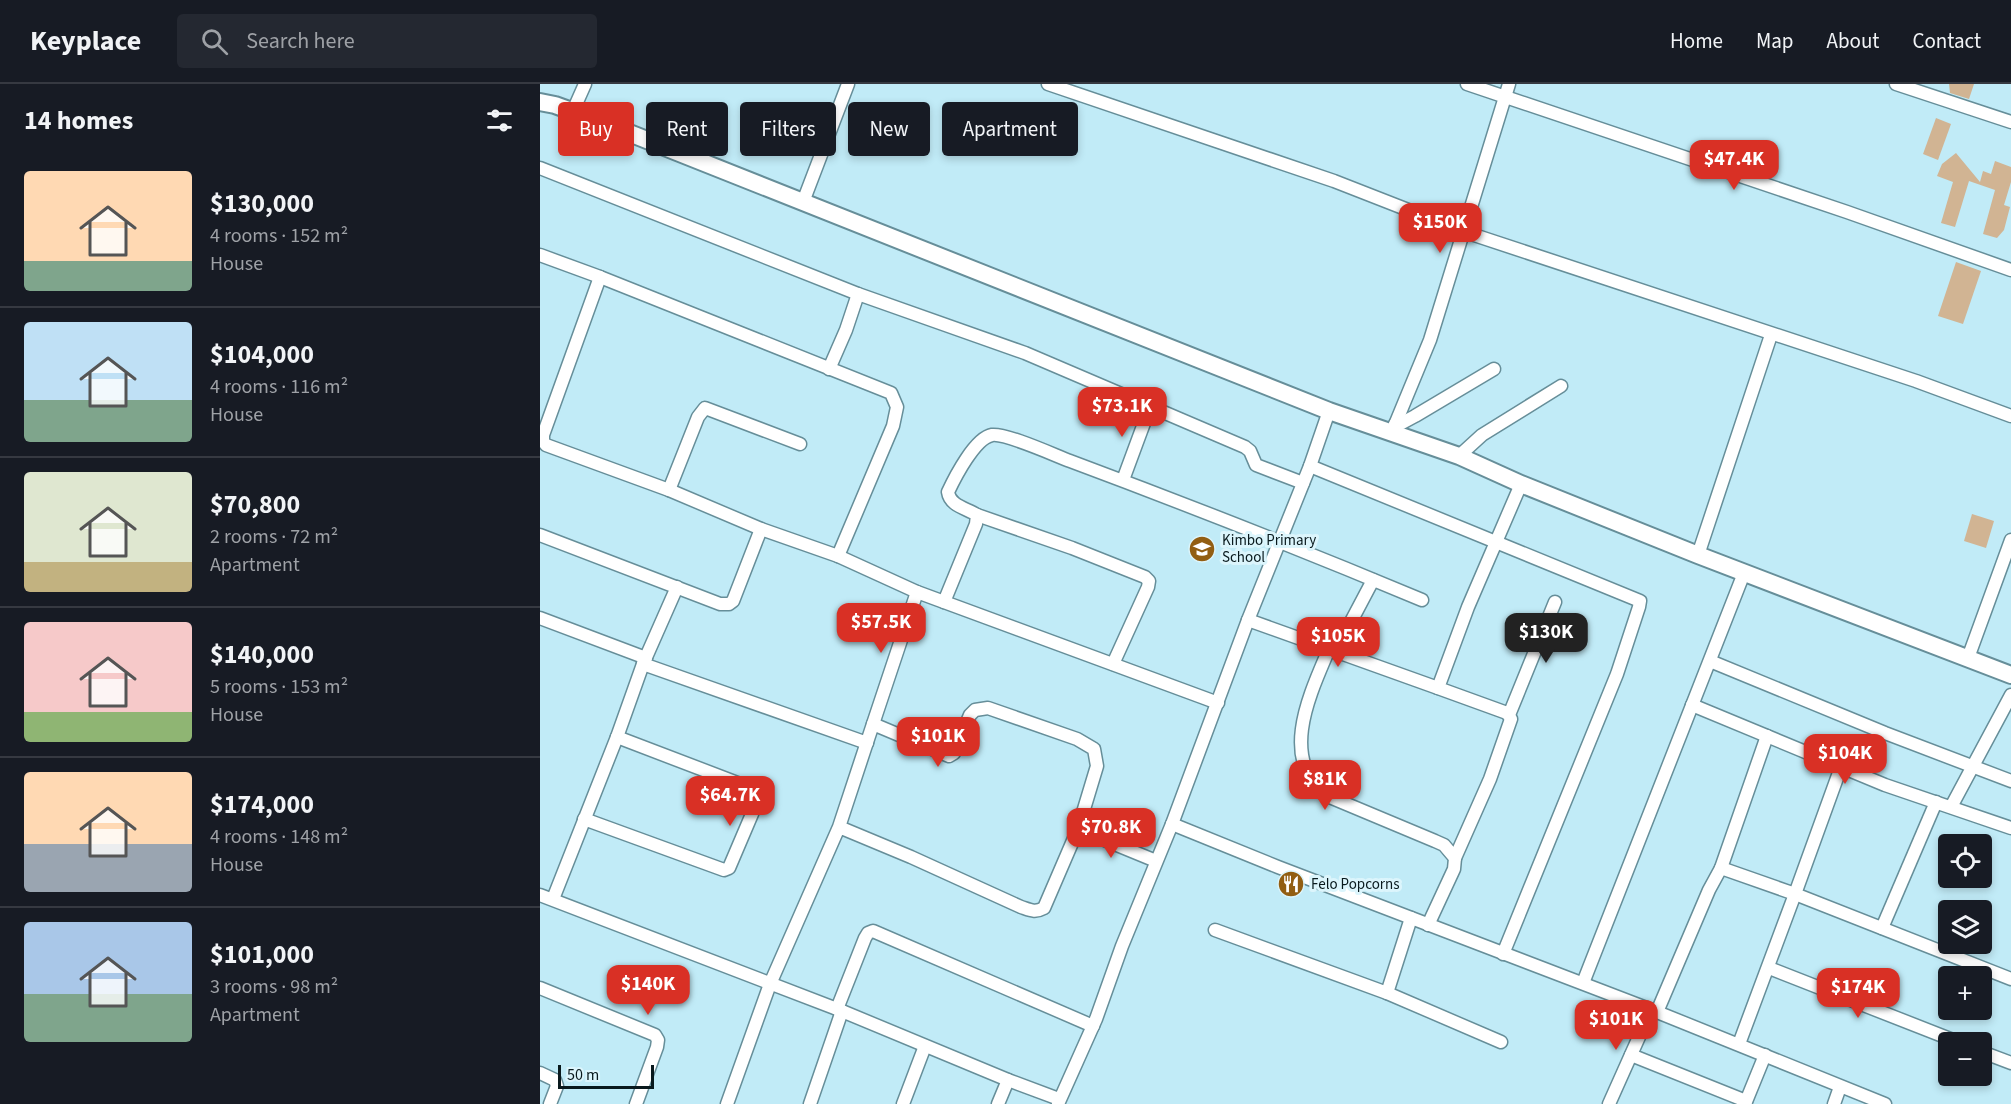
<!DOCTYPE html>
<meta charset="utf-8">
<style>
body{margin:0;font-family:"Source Sans 3",sans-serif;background:#242831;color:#f1f3f6;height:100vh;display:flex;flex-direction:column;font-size:22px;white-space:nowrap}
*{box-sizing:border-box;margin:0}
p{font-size:20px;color:#9ea1a6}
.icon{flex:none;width:33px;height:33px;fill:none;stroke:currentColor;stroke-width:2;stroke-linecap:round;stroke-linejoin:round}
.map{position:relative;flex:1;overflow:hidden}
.sheet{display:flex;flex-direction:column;background:#171b24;width:540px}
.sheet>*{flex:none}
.guide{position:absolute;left:18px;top:18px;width:570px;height:54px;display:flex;gap:12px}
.fabs{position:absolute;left:1398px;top:750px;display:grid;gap:12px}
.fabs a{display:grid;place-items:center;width:54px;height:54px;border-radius:6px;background:#171b24;box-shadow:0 3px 9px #0003;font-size:30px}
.scale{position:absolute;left:18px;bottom:15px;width:96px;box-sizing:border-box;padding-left:6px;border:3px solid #09191d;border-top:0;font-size:16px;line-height:21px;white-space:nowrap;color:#09191d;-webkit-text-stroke:4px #dcf5fc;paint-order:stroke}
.price{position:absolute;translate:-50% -51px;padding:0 14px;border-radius:12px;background:#d93025;color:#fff;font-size:20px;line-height:39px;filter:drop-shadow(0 2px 3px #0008)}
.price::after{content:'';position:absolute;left:50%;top:36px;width:18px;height:14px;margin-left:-9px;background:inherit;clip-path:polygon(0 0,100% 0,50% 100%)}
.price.current{background:#222;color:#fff}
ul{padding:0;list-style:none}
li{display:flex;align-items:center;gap:18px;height:150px;padding:0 24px}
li+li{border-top:2px solid #363941}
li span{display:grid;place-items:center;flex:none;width:168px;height:120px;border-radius:6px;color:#555}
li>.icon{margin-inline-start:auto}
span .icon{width:72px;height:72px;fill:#fffc;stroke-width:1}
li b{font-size:26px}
h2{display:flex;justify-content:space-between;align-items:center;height:72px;padding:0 24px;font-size:26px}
.chip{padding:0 21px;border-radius:6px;background:#171b24;box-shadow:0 3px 9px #0003;font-size:21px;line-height:54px}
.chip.current{background:#d93025;color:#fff}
header{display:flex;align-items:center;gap:36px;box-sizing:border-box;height:84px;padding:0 30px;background:#171b24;border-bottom:2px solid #363941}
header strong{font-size:28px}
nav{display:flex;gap:33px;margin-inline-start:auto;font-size:21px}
.search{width:420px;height:54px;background:#242831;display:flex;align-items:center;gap:15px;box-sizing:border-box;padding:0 21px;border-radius:6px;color:#9ea1a6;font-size:22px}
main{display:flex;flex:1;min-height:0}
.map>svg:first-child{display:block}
.building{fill:#d1b493}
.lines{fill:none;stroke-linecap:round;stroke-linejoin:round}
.minor-casing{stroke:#668e99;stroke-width:15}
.tertiary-casing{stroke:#668e99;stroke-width:20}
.minor{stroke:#fff;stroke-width:12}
.tertiary{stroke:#fff;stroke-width:16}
.labels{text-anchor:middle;stroke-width:6;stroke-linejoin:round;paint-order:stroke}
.poi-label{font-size:15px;fill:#09191d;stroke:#dcf5fc;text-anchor:start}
</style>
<header>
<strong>Keyplace</strong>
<div class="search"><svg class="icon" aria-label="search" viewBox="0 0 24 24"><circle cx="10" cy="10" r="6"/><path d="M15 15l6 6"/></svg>Search here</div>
<nav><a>Home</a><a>Map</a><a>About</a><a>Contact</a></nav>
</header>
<main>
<section class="sheet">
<h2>14 homes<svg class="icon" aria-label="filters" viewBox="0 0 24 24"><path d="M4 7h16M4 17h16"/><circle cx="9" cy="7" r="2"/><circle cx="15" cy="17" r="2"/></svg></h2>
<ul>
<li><span style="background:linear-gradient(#ffd9b3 75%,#7fa58c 0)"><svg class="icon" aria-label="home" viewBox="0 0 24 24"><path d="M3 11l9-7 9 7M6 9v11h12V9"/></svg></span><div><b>$130,000</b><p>4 rooms · 152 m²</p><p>House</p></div></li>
<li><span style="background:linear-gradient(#bfe0f5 65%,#7fa58c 0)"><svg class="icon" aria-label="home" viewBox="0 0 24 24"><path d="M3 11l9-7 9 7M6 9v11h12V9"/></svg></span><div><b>$104,000</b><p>4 rooms · 116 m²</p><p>House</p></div></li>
<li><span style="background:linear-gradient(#dfe7d0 75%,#c2b280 0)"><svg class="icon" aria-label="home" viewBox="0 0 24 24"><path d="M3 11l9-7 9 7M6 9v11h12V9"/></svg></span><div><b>$70,800</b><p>2 rooms · 72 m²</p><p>Apartment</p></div></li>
<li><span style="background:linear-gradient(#f6c9c9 75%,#8fb573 0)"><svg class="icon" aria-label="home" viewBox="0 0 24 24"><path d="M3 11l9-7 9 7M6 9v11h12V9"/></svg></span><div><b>$140,000</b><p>5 rooms · 153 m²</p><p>House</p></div></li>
<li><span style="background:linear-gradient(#ffd9b3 60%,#9aa5b1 0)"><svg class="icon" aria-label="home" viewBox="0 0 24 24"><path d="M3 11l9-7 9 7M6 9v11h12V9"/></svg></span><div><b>$174,000</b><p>4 rooms · 148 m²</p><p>House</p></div></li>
<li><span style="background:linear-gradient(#a9c7e8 60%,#7fa58c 0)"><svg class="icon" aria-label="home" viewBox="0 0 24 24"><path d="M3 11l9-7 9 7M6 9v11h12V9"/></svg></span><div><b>$101,000</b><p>3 rooms · 98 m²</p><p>Apartment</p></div></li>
</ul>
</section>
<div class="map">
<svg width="1471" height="1020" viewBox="0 0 1471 1020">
<rect width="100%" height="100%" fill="#c1ebf7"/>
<g class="building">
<path d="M1409,0H1434L1429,15L1410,9Z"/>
<path d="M1396,34L1411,40L1398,76L1383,70Z"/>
<path d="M1416,69L1440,98L1443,87L1451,90L1455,77L1471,83V98L1464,121L1470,123L1464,146L1457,154L1443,150L1455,106L1429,97L1415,143L1401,139L1413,98L1397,92L1402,80Z"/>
<path d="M1416,178L1441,187L1423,240L1398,232Z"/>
<path d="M1432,430L1454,437L1446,464L1424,457Z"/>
</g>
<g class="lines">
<defs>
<g id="minor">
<path d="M508,0L794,97L922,147L1376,297L1471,332"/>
<path d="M927,0L1307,128L1471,186"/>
<path d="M1356,0L1471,38"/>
<path d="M33,27L45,0"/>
<path d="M0,84L318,210L485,269L705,363L710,367L716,381L763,399"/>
<path d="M263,118L308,0"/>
<path d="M0,171L60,193L351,309L357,323L353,342L298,472"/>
<path d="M60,193L3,351V357L6,361L129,406L221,445L298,472L377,508L678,619"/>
<path d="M289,285L306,246L318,210"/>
<path d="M855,340L862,339L875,332L954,285"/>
<path d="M852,348L890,256L969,0"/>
<path d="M919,372L942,351L1021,302"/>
<path d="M770,382L1100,517L1099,523L1077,590L963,870"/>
<path d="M583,396L610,323"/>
<path d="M129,406L158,333L165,324L260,360"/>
<path d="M437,431L532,464L605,493L609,497L608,503L573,580"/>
<path d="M0,451L180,520H189L193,517L221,445"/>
<path d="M1158,471L1231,251"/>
<path d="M404,518L436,440L437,431C426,424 410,422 408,408C415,393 435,354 452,351C466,349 514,371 530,377C648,421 765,467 882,516"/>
<path d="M0,534L106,574"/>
<path d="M708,536L898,604"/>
<path d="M789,565C770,610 739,673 785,711L895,757L904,761L915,774L914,785L888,841"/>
<path d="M795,568L833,496"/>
<path d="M1428,574L1471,456"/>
<path d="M1170,577L1345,649L1471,697"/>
<path d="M103,580L327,659"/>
<path d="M1152,621L1345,701L1471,744"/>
<path d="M969,631L1015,518"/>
<path d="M333,640L377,508"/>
<path d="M1301,683L1255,810L1471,895"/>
<path d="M1411,723L1471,611"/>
<path d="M44,735L184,786L189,784L212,730L217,716L214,707L208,703L77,653"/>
<path d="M632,740L738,783L1117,928L1345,1020"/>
<path d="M538,745L616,777"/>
<path d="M915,774L950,695L971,635L967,629L898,604L928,523L981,400"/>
<path d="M0,811L297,925L468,996L519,1015"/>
<path d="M13,815L77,653L103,580L137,503"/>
<path d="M1342,844L1396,718"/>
<path d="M675,846L847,909L961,958"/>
<path d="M1229,884L1418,958"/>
<path d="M1043,899L1204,489"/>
<path d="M0,904L115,951L118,956L117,963L96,1020"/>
<path d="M847,909L871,834"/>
<path d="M297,925L325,854L328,849L333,847L553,942"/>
<path d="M1117,928L1169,806L1181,784"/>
<path d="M1199,960L1255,810L1181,784L1227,652"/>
<path d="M1442,968L1471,979"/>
<path d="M1091,971L1206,1017"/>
<path d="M0,989L15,996L17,1002L10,1020"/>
<path d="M187,1020L230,900L299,743L333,640L409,672L414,669L430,631L435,626L448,624L537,655L554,665L557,682L538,745L504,824C495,829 490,826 481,823L371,773L299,743"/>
<path d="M270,1020L302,927"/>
<path d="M363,1020L385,962"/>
<path d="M458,1020L468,996"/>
<path d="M518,1020L556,935L582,862L632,740L708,536L770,382L789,327"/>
<path d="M1069,1020L1111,926"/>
<path d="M1205,1020L1225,971"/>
<path d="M1294,1020L1300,1003"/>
</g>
<path id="tertiary" d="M0,18L15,21L59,37L789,327L919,372L981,400L1158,471L1471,591"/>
</defs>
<use href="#minor" class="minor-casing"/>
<use href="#tertiary" class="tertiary-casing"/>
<use href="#minor" class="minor"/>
<use href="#tertiary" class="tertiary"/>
</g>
<defs>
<symbol id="school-disc" viewBox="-11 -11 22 22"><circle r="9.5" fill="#925e12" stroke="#dcf5fc"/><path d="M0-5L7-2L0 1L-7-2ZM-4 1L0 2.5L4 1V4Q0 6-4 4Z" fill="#fff"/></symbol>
<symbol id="restaurant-disc" viewBox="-11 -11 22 22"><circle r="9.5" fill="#925e12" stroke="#dcf5fc"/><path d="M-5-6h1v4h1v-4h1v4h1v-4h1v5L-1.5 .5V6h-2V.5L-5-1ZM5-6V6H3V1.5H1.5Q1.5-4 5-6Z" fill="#fff"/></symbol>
</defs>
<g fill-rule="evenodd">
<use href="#school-disc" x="647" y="450" width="30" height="30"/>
<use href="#restaurant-disc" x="736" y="785" width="30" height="30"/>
</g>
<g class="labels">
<g class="poi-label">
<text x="682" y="461">Kimbo Primary<tspan x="682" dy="17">School</tspan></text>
<text x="771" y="805">Felo Popcorns</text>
</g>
</g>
</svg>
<div class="fabs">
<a><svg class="icon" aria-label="locate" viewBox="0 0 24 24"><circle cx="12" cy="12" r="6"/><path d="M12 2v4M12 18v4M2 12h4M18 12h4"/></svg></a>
<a><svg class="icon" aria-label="layers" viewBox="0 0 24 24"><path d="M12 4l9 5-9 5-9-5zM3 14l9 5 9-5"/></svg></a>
<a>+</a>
<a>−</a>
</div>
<div class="scale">50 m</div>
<b class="price" style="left:1194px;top:107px">$47.4K</b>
<b class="price" style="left:900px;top:170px">$150K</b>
<b class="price" style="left:582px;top:354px">$73.1K</b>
<b class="price" style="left:341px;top:570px">$57.5K</b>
<b class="price current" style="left:1006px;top:580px">$130K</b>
<b class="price" style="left:798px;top:584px">$105K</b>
<b class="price" style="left:398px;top:684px">$101K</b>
<b class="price" style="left:1305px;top:701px">$104K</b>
<b class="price" style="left:785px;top:727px">$81K</b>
<b class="price" style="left:190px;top:743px">$64.7K</b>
<b class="price" style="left:571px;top:775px">$70.8K</b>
<b class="price" style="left:108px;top:932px">$140K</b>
<b class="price" style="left:1318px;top:935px">$174K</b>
<b class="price" style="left:1076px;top:967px">$101K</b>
<div class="guide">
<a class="chip current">Buy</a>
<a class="chip">Rent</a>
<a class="chip">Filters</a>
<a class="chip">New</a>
<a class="chip">Apartment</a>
</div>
</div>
</main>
